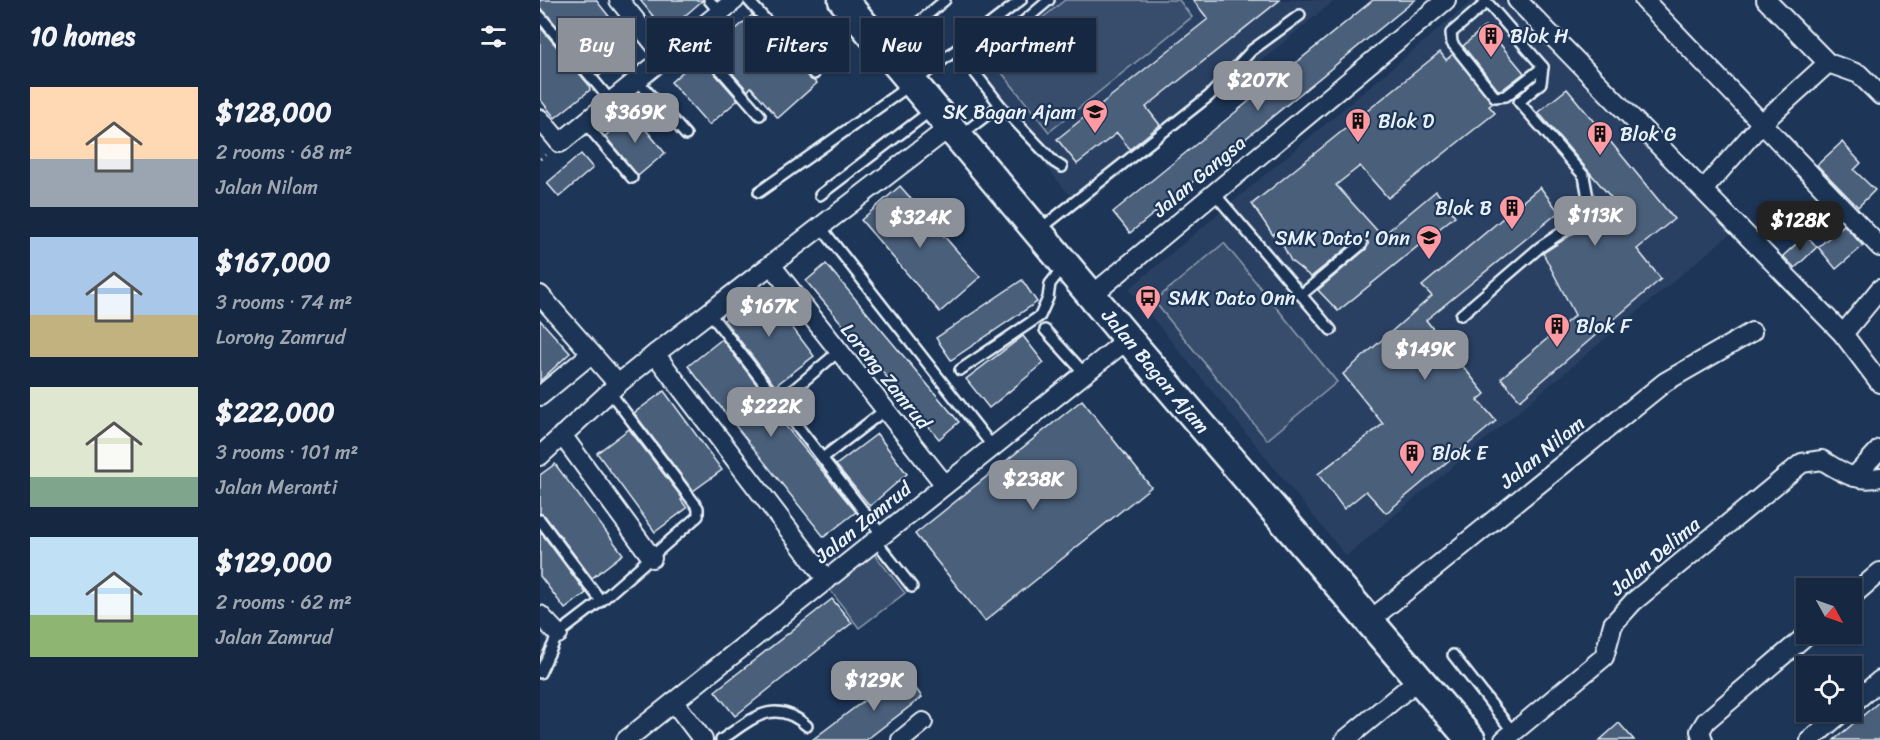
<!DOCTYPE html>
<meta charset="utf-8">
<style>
body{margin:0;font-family:Sriracha,sans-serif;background:#1f3048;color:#f1f3f6;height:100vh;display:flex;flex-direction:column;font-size:22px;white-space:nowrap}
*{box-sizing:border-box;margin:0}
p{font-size:20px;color:#9ea6b1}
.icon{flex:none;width:33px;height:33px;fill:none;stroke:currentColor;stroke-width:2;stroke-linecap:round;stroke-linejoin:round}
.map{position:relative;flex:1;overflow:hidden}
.sheet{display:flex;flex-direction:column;background:#162841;width:540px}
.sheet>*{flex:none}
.guide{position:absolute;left:18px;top:18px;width:570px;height:54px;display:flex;gap:12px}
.needle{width:39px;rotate:130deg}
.fabs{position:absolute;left:1256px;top:578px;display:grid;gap:12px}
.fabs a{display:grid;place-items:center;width:66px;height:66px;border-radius:0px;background:#162841;box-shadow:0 2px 4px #0004,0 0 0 2px #35445a;font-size:30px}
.price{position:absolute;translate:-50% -51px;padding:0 14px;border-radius:12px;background:#8c9099;color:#fff;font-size:20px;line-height:39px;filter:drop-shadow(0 2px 3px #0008)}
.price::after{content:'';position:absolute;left:50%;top:36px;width:18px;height:14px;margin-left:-9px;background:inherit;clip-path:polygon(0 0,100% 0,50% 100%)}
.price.on{background:#222;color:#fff}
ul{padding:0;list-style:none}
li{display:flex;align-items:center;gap:18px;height:150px;padding:0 30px}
li span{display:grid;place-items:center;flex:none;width:168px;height:120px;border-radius:0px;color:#555}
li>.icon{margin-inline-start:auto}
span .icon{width:72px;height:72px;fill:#fffc;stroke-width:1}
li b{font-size:26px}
h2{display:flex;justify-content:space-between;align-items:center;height:72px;padding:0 30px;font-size:26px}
.pill{padding:0 21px;border-radius:0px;background:#162841;box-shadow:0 2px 4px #0004,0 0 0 2px #35445a;font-size:21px;line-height:54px}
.pill.on{background:#8c9099;color:#fff}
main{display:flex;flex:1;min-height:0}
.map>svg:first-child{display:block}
.built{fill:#2a4162}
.green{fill:#374d6c;stroke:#909fb2;stroke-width:1.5}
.building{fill:#495e7a;stroke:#e8f1f8;stroke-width:1.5}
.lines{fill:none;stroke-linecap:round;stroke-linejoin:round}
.lane-casing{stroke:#e8f1f8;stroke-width:14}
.street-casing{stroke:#e8f1f8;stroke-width:22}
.primary-casing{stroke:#e8f1f8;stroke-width:33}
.path{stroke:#e8f1f8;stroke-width:3;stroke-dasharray:1.5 4.5;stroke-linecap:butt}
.lane{stroke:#1d3557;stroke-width:9}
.street{stroke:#1d3557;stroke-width:18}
.primary{stroke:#1d3557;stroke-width:28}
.labels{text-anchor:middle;stroke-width:4.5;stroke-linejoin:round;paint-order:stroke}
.poi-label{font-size:20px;fill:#e8f1f8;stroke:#1d3557;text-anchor:start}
.street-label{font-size:20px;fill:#e8f1f8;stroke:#1d3557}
</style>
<main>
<section class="sheet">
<h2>10 homes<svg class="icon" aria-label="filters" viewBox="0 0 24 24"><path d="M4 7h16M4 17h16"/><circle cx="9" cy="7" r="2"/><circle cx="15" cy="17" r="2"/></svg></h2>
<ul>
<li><span style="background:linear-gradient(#ffd9b3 60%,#9aa5b1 0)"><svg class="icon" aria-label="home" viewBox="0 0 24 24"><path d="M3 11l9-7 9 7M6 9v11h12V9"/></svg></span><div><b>$128,000</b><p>2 rooms · 68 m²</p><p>Jalan Nilam</p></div></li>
<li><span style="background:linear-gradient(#a9c7e8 65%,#c2b280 0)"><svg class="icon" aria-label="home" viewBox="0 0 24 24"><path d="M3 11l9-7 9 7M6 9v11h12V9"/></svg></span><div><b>$167,000</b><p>3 rooms · 74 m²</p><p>Lorong Zamrud</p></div></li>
<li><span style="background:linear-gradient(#dfe7d0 75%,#7fa58c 0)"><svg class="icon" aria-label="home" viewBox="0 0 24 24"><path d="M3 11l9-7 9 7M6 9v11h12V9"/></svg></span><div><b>$222,000</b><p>3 rooms · 101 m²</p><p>Jalan Meranti</p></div></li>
<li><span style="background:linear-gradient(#bfe0f5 65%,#8fb573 0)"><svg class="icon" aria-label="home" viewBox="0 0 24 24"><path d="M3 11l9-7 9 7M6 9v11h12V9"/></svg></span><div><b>$129,000</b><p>2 rooms · 62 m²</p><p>Jalan Zamrud</p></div></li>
</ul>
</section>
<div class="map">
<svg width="1340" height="740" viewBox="0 0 1340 740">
<rect width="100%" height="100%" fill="#1d3557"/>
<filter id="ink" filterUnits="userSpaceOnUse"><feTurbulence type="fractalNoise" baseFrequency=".0167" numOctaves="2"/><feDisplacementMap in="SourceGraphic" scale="12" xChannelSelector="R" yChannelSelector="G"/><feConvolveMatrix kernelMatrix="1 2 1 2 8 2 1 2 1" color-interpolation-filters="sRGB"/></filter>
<g filter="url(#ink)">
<g class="built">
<path d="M499,0H795L541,209L420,62Z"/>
<path d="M933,0H963L1190,234L806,556L589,289Z"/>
</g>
<g class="green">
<path d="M525,0H639L652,17L509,132L451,59Z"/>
<path d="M684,243L797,382L727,440L614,301Z"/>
<path d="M332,551L365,593L319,628L287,586Z"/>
</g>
<g class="building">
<path d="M0,0H56L94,48L59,76L5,12L0,9Z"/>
<path d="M100,0H162V1L126,32Z"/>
<path d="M653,0H740L606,107L620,125L590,149L577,133L537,164L517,139L668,19Z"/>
<path d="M833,0H875L590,233L573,212Z"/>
<path d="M212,15L269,78L277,83L238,118L211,87L208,91L172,50Z"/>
<path d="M945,26L984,73L963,89L958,90L923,46Z"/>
<path d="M0,27L49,85L50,90L15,118L0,99Z"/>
<path d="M900,52L906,60L913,54L953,103L949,106L955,113L848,198L820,166L796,185L842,236L896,191L915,216L798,311L778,290L826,249L827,240L818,239L771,277L751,261L736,232L733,235L712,204Z"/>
<path d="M162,59L198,100L169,125L131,82L156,60L158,63Z"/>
<path d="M1027,89L1134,219L1097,249L1121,279L980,400L961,378L1035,315L1003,253L1059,217L1075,202L998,112Z"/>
<path d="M92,113L125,153L98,176L65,136Z"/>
<path d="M1302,142L1321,163L1314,170L1335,190L1318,207L1277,165Z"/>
<path d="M41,154L53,168L19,197L7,183Z"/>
<path d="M360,186L440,277L400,312L321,220Z"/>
<path d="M1000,187L1019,212L886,320L945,394L938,400L956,421L846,513L826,491L804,509L778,474L843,424L803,374L892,296L882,286Z"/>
<path d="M1304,225L1323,246L1296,269L1278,247Z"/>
<path d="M1266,235L1277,247L1255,268L1243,256Z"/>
<path d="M286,264L419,422L399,439L266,281Z"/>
<path d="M482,280L497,302L411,360L396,338Z"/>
<path d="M224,290L274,356L235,386L184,320Z"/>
<path d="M0,320L30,353L0,381Z"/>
<path d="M483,336L504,363L449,408L426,379Z"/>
<path d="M182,339L224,394L221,396L316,512L284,537L148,366Z"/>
<path d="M124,391L182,470L153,491L94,413Z"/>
<path d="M542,400L611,487L445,621L375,534Z"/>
<path d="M89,429L143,499L141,500L147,508L115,532L57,453Z"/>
<path d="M337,434L367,474L330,506L296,465Z"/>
<path d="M15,464L83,554L52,578L5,516L0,513V475Z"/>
<path d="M0,531L46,593L25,609L0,576Z"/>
<path d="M292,599L312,623L195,716L175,691Z"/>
<path d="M363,671L382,697L326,740H272Z"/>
<path d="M1340,701V740H1294Z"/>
<path d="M1079,723L1094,740H1060Z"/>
</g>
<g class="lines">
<defs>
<g id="lane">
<path d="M169,0L180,13"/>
<path d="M208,0L274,74"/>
<path d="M509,0L438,60L436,74L460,105L514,162L522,167"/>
<path d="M946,3L911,33L912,43L955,97L966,96L1003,67"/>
<path d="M0,16L71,101"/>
<path d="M151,36L220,115"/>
<path d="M347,49L405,0"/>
<path d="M97,80L146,135"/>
<path d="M45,123L92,178"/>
<path d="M421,135L460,105"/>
<path d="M219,192L373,83L481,0"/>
<path d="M674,193L791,330"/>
<path d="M280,195L393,109"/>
<path d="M280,226L453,447"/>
<path d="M499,230L669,96L712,50L760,15"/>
<path d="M761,295L822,244"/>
<path d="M168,311L342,535"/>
<path d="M921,315L1000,247L1042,219L1049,203L1044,176L979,102L1001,83L1003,67L945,0"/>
<path d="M505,330L545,374"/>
<path d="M420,370L500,316L508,298L510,284L524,266"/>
<path d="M240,401L298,352"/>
<path d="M284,457L345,410"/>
<path d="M0,520L61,601"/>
<path d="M336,541L372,587"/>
<path d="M913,655L973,732"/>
<path d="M0,673L18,634L61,601L158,516V508L69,391"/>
<path d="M181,740C211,720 234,696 267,726"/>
</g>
<g id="street">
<path d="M79,0L125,57"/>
<path d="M977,0L1303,334L1340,383"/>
<path d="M1104,0L1340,247"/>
<path d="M1226,0L1288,63L1319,74L1340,95"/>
<path d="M0,119L20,143L195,0"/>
<path d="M1163,190L1222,123L1288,63"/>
<path d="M231,265L405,485"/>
<path d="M0,295L78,384"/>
<path d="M551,296L906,0"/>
<path d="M1303,334L1340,289"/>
<path d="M115,354L287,580"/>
<path d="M0,396L51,354"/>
<path d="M22,435L112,558"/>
<path d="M0,456L78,384L115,354L410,127"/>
<path d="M1314,477L1340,449"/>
<path d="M1311,597L1340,572"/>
<path d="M0,615L18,634"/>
<path d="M829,621L1125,382L1212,332"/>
<path d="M134,702L163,740"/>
<path d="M1311,705L1340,680"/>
<path d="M86,740L588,339"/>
<path d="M361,740L383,722"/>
<path d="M805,740L879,679"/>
<path d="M964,740L1064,657L1073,624L1093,602L1262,463L1282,460C1301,472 1317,483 1340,477"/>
<path d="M1163,740L1160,731L1166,721L1269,633"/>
<path d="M1270,740L1304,711"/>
</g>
<path id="primary" d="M303,0L588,339L931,740"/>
</defs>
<use href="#lane" class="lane-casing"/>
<use href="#street" class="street-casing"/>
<use href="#primary" class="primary-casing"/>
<path class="path" d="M0,159L7,154"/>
<use href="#lane" class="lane"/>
<use href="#street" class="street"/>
<use href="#primary" class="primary"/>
</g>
</g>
<defs>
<symbol id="building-pin" viewBox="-11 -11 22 30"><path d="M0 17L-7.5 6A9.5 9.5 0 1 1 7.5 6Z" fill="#ff9aa2" stroke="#1d3557"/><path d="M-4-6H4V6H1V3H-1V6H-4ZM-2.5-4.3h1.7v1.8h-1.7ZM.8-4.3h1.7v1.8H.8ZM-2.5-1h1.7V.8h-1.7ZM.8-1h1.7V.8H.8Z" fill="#111"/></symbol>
<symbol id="school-pin" viewBox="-11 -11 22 30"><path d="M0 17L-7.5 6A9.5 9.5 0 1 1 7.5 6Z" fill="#ff9aa2" stroke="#1d3557"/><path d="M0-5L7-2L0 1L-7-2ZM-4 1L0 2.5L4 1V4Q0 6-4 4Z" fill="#111"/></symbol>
<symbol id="bus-pin" viewBox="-11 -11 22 30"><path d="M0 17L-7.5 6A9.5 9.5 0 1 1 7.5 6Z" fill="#ff9aa2" stroke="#1d3557"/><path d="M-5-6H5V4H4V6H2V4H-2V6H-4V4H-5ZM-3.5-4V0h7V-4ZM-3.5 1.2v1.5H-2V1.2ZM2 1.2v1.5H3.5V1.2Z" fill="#111"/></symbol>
</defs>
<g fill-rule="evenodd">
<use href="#building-pin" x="936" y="21" width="30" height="40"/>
<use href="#school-pin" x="540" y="97" width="30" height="40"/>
<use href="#building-pin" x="803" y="106" width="30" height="40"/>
<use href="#building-pin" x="1045" y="119" width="30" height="40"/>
<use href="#building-pin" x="957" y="193" width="30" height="40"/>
<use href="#school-pin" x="874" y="223" width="30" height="40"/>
<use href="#bus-pin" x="593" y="283" width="30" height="40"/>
<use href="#building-pin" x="1002" y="311" width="30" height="40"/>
<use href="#building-pin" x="857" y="438" width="30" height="40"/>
</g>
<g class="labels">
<g class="poi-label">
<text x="970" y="43">Blok H</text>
<text x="536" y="119" text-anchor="end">SK Bagan Ajam</text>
<text x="838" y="128">Blok D</text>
<text x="1080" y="141">Blok G</text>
<text x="952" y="215" text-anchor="end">Blok B</text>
<text x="870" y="245" text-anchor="end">SMK Dato' Onn</text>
<text x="628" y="305">SMK Dato Onn</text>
<text x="1036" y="333">Blok F</text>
<text x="892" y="460">Blok E</text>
</g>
<g class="street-label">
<text transform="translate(659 176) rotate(-40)" y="7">Jalan Gangsa</text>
<text transform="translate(616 371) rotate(50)" y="7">Jalan Bagan Ajam</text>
<text transform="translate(346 376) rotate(51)" y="7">Lorong Zamrud</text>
<text transform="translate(1002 452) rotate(-39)" y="7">Jalan Nilam</text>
<text transform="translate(323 522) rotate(-39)" y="7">Jalan Zamrud</text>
<text transform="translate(1115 556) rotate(-40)" y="7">Jalan Delima</text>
</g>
</g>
</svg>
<div class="fabs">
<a><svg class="needle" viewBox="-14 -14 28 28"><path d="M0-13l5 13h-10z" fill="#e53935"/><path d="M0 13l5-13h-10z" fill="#9ea6b1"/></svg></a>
<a><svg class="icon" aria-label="locate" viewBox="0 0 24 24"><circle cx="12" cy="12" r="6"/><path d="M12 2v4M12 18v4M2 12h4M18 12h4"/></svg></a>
</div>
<b class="price" style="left:718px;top:112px">$207K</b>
<b class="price" style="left:95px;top:144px">$369K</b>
<b class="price" style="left:1055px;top:247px">$113K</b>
<b class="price" style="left:380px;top:249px">$324K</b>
<b class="price on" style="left:1260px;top:252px">$128K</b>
<b class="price" style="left:229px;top:338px">$167K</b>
<b class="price" style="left:885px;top:381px">$149K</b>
<b class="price" style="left:231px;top:438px">$222K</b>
<b class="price" style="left:493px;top:511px">$238K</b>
<b class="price" style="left:334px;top:712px">$129K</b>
<div class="guide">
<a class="pill on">Buy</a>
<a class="pill">Rent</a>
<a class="pill">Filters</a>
<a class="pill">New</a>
<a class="pill">Apartment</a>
</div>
</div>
</main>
